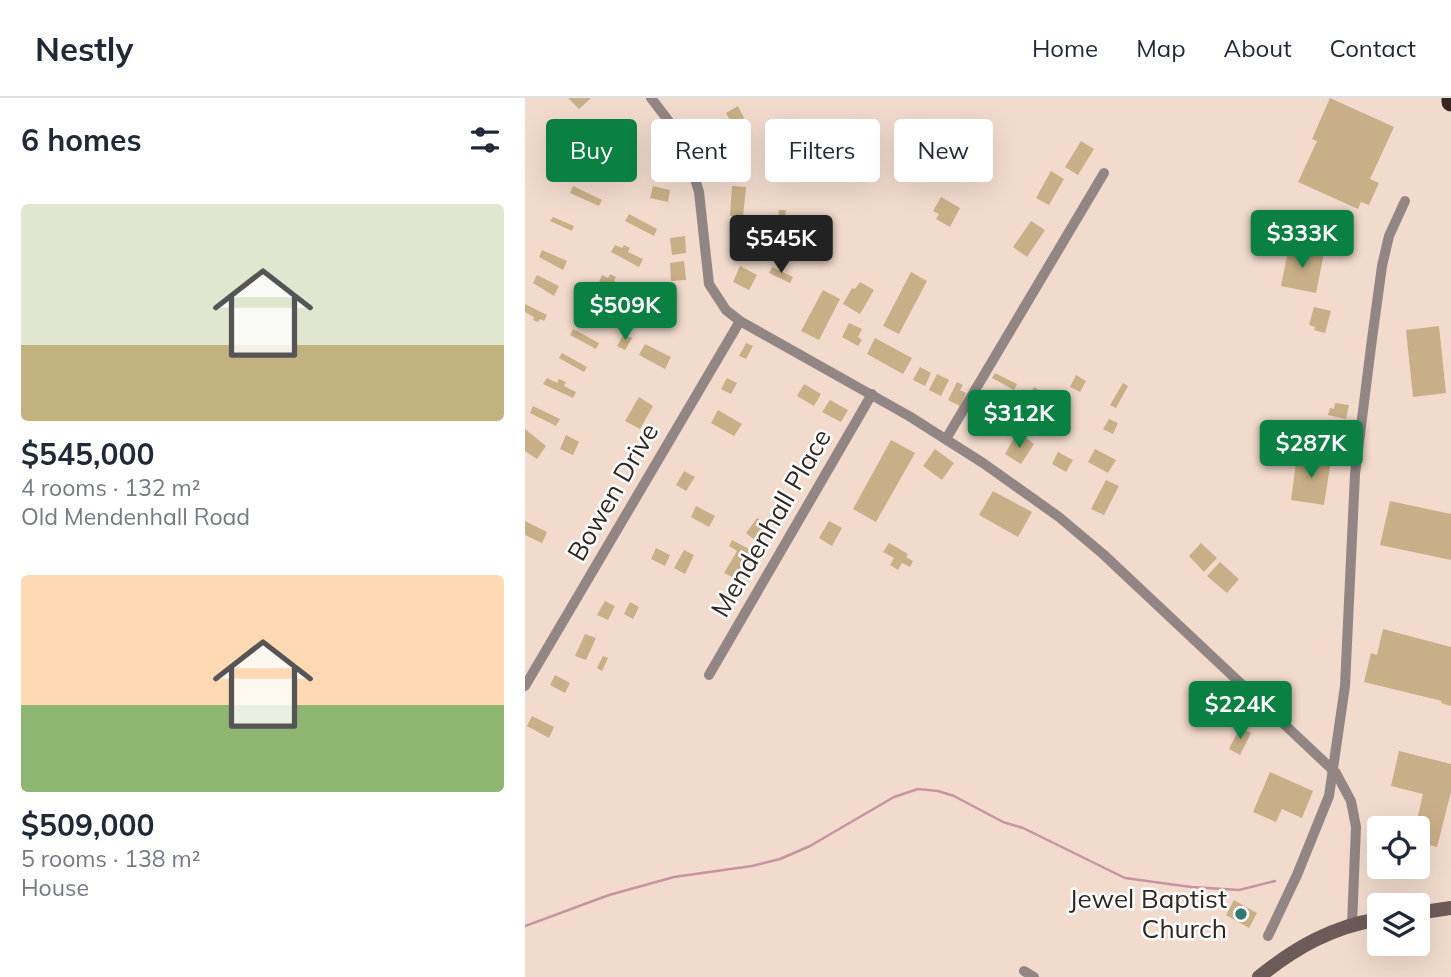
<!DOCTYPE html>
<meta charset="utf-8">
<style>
body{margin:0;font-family:Mulish,sans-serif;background:#f2f2f3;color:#1f2937;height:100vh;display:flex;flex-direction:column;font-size:26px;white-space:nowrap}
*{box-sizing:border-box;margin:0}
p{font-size:23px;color:#747a83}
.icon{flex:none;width:38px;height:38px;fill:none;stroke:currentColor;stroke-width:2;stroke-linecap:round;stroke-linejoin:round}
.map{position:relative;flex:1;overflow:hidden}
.details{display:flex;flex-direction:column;background:#fff;width:525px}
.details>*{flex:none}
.hud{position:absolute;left:21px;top:21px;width:665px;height:63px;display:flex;gap:14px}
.fabs{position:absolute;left:842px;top:718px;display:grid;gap:14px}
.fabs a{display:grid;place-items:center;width:63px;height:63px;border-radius:7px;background:#fff;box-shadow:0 7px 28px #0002;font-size:35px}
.price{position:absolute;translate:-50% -60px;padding:0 16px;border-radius:7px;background:#0b8043;color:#fff;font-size:23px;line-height:46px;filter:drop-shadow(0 2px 4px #0008)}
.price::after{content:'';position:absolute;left:50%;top:42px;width:21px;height:16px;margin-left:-10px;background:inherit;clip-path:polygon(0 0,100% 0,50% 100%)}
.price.selected{background:#222;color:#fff}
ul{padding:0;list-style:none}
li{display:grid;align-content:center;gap:14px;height:371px;padding:0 21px}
li span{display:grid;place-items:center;height:217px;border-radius:7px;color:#555}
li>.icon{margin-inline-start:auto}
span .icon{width:126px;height:126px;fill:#fffc;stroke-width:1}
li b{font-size:30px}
h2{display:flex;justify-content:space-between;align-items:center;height:84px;padding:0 21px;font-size:30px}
.tag{padding:0 24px;border-radius:7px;background:#fff;box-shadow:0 7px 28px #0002;font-size:24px;line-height:63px}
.tag.selected{background:#0b8043;color:#fff}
header{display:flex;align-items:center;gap:42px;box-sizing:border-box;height:98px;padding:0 35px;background:#fff;border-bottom:2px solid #e0e1e3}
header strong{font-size:33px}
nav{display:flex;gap:38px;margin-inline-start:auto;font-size:24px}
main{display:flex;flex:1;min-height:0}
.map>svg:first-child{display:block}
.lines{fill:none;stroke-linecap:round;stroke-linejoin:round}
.stream{stroke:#c593a1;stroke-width:2.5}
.building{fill:#c9af87}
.street{stroke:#918684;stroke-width:10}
.secondary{stroke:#6c5b59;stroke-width:14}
.highway{stroke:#3a2523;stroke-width:19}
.poi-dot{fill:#337971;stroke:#fff;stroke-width:2.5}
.labels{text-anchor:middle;stroke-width:5;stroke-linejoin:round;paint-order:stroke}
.street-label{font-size:26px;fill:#302722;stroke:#fff}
.poi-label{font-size:26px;fill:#302722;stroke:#fff;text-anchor:end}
</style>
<header>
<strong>Nestly</strong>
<nav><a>Home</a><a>Map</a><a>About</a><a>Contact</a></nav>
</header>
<main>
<section class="details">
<h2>6 homes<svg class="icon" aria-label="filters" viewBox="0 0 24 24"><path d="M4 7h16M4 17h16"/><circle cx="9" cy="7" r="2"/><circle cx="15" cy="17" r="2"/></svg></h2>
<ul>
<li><span style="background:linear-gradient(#dfe7d0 65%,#c2b280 0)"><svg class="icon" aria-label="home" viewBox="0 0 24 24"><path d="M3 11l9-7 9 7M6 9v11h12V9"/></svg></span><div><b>$545,000</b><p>4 rooms · 132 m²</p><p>Old Mendenhall Road</p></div></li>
<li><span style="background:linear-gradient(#ffd9b3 60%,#8fb573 0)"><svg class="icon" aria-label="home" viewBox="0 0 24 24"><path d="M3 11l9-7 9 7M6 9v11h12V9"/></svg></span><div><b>$509,000</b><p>5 rooms · 138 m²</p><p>House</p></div></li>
</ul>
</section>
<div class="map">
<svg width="926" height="879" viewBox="0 0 926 879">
<rect width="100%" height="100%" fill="#f2dbcd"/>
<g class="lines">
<path class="stream" d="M0,828L84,797L149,779L227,768L255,761L285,748L369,699L393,691L413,693L429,698L478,724L498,730L600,780L666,789L714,792L750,783"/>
</g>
<g class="building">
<path d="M43,0H66L54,11Z"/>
<path d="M805,0L869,29L845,81L854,85L844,107L836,104L833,111L773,84L792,43L787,41Z"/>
<path d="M213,8L224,30L212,36L201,15Z"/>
<path d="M84,25L98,29L96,33L109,40L105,47L79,32Z"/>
<path d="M556,43L569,51L553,77L540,69Z"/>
<path d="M62,58L76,65L72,72L59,65Z"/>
<path d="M526,73L539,81L524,107L511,100Z"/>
<path d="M48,88L77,102L74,108L45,95Z"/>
<path d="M128,88L145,92L143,104L125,100Z"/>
<path d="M207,88L221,89L218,119L205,118Z"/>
<path d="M416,99L435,110L425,129L411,121L414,116L408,113Z"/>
<path d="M254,112H261L257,141H251Z"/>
<path d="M104,116L132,131L129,138L100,123Z"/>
<path d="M28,119L49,128L47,133L25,123Z"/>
<path d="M506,123L520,132L502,159L488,149Z"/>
<path d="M282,128H288L290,155H284Z"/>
<path d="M228,137L243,145L238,156L223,148Z"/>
<path d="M160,138L161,155L147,157L145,140Z"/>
<path d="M90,147L97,150L99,147L105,150L103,154L118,161L114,169L86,154Z"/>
<path d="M764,148L799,155L791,195L756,188Z"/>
<path d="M17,152L42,163L38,172L14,159Z"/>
<path d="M159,163L161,182L146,183L145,165Z"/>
<path d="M215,168L232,177L224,192L208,184Z"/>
<path d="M247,169L268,179L265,185L244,175Z"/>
<path d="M386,174L402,183L374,236L358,228Z"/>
<path d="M85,176L91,179L89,183L103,190L100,196L74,184L77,177L83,180Z"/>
<path d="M12,177L34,188L29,198L8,185Z"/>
<path d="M335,184L349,192L335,216L318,206L327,190L330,191Z"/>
<path d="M298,192L315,201L294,242L276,233Z"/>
<path d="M0,206L22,217L19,223L15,221L13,224L8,222L9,219L0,214Z"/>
<path d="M64,207L88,220L84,228L60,214Z"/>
<path d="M789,209L806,213L800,235L789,232L790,229L784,227Z"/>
<path d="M324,225L337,231L333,239L337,242L333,248L317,239Z"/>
<path d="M914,228L921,295L888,299L881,232Z"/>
<path d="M48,231L74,245L71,251L45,237Z"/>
<path d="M99,236L107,240L100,252L92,248Z"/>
<path d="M350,240L387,260L378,276L342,256Z"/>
<path d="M221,245L228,248L221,261L214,258Z"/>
<path d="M120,246L146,259L140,271L114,257Z"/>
<path d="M37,255L62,269L59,274L34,260Z"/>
<path d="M395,269L406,275L400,288L388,282Z"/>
<path d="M470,275L492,286L489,292L467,280Z"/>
<path d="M412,276L424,282L416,298L404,292Z"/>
<path d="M551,277L561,283L555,294L545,289Z"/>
<path d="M22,280L32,285L34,281L41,284L39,288L51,294L48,300L18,286Z"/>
<path d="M202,280L212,285L206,296L196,291Z"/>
<path d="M432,284L438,287L435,292L441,295L435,308L423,302Z"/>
<path d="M598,285L603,288L591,310L585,307Z"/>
<path d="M279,286L296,296L289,308L272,298Z"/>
<path d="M509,289L516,293L510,305L502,300Z"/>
<path d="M114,299L128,308L115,331L100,323Z"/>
<path d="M305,302L323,312L316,324L297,314Z"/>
<path d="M810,305L824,307L821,321L803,317L805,310L809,311Z"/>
<path d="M8,308L35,321L31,328L5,315Z"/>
<path d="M193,312L217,326L209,338L186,325Z"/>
<path d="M584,321L593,325L588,336L578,331Z"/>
<path d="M0,331L21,348L12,361L0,353Z"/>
<path d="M41,337L54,344L48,357L35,351Z"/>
<path d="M500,339L509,346L496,366L480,356L489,340L496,345Z"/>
<path d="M793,341H807L808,354L793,355Z"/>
<path d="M366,342L390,355L351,424L328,411Z"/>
<path d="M410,351L429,365L417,382L398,368Z"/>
<path d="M570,351L591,362L583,375L563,364Z"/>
<path d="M533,354L548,362L541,374L527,366Z"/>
<path d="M772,357L806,362L799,407L766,402Z"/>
<path d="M159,373L170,379L161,393L151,387Z"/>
<path d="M581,382L594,388L579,417L566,411Z"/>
<path d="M468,393L507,414L493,439L454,417Z"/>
<path d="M865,403L926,416V462L855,447Z"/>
<path d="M171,408L190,418L184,429L166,419Z"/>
<path d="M232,420L243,428L231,443L221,435Z"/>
<path d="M0,423L22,434L17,445L0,437Z"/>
<path d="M304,423L317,430L307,448L294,440Z"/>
<path d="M207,442L226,452L213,475L210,473L207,479L199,475L212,453L204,448Z"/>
<path d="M364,445L383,456L381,459L388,463L385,469L377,465L373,472L365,467L369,460L358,454Z"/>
<path d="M676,445L692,460L679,474L664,458Z"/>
<path d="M131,450L145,457L140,468L126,461Z"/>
<path d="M159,452L169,457L160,476L149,470Z"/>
<path d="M695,464L714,481L702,495L682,478Z"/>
<path d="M80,503L90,508L83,522L72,517Z"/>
<path d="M105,504L114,509L108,521L99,516Z"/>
<path d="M858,531L926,549V608L916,605L917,603L839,584L846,555L852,557Z"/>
<path d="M60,536L71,540L61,562L50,558Z"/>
<path d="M78,558L83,560L77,573L72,570Z"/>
<path d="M30,577L45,585L40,595L25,587Z"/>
<path d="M7,618L29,629L24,640L2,628Z"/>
<path d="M715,629L726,635L715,657L704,651Z"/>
<path d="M874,653L926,666V694L912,749L892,744V730H890L898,696L866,688Z"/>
<path d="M745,674L788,693L777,720L757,711L751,724L728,714Z"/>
<path d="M709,802L732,815L724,830L701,817Z"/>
</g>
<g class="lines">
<g class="street">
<path d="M126,0L156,39L168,74L174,94L184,186L201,212L215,223L384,318L458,365L534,419L578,456L811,675L826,703L831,729L827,826"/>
<path d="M421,341L579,75"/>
<path d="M184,577L347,296"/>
<path d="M0,588L215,223"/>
<path d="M743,838L772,777L804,698L820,588L830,376L847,241L857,168L864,138L880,103"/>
<path d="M499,873L509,879"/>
</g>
<g class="secondary">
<path d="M892,815L926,810"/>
<path d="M734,879C771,849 807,829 854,821"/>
</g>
<path class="highway" d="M926,0V4"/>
</g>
<circle class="poi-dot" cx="716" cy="816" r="7"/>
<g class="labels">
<g class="street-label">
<text transform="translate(88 394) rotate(-60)" y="9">Bowen Drive</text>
<text transform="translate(246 425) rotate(-60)" y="9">Mendenhall Place</text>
</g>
<g class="poi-label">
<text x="702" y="810">Jewel Baptist<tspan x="702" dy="30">Church</tspan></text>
</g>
</g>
</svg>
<div class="fabs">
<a><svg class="icon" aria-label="locate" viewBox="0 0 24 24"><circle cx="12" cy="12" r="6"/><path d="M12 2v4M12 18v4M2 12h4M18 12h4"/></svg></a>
<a><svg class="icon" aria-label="layers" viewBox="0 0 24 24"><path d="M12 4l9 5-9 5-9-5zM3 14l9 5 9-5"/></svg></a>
</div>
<b class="price" style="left:777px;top:172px">$333K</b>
<b class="price selected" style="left:256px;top:177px">$545K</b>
<b class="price" style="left:100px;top:244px">$509K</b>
<b class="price" style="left:494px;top:352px">$312K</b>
<b class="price" style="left:786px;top:382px">$287K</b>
<b class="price" style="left:715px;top:643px">$224K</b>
<div class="hud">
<a class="tag selected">Buy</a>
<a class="tag">Rent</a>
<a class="tag">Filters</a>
<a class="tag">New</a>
</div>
</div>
</main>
